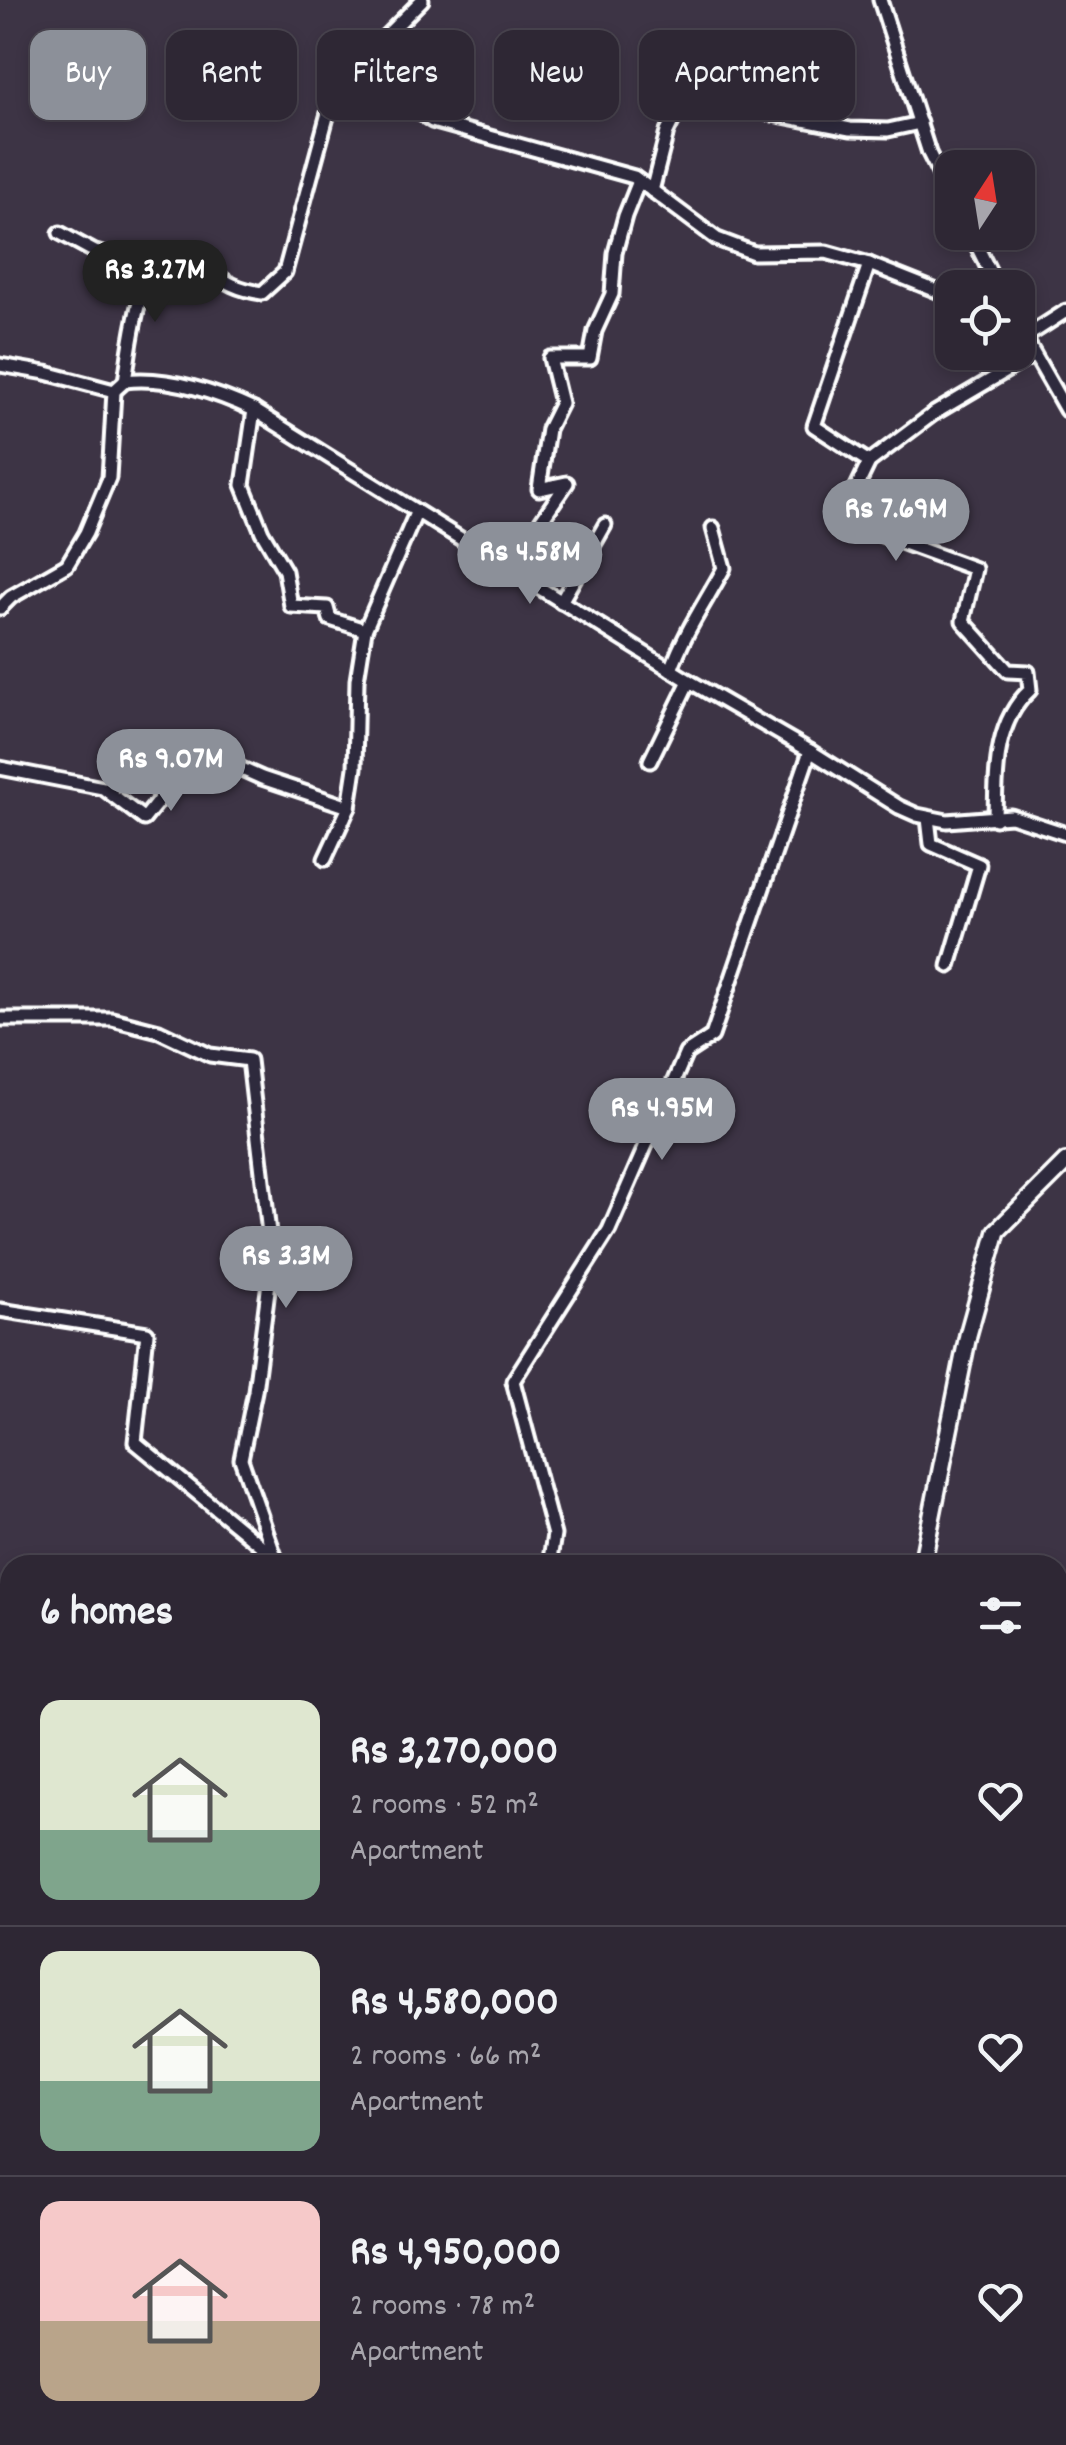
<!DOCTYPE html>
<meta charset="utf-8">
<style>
body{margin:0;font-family:Dekko,sans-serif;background:#3a3340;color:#f1f3f6;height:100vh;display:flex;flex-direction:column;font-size:38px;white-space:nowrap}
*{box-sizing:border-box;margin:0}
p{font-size:32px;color:#a7a5ac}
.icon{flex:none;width:55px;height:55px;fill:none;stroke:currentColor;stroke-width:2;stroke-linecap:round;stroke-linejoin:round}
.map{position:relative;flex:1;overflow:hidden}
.panel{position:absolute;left:0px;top:1555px;width:1068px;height:890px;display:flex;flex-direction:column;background:#2e2734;border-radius:30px 30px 0 0;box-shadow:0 5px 15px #0003,0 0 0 2px #49444f}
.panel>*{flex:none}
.banner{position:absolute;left:30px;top:30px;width:1008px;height:90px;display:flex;gap:20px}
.needle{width:65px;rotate:12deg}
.fabs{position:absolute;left:935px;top:150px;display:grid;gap:20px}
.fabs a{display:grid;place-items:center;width:100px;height:100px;border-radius:20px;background:#2e2734;box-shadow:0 5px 15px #0003,0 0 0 2px #49444f;font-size:50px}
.price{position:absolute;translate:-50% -85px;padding:0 22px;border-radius:35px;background:#8c9099;color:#fff;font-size:32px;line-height:65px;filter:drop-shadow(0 2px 5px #0008)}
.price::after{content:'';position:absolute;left:50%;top:60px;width:30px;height:22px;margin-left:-15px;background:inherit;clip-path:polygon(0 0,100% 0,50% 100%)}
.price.active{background:#222;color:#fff}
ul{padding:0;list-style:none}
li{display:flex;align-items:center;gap:30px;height:250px;padding:0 40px}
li+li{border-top:2px solid #49444f}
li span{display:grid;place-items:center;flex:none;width:280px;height:200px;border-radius:20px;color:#555}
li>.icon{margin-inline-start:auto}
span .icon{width:120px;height:120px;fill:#fffc;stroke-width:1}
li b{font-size:42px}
h2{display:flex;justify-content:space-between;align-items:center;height:120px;padding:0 40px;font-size:42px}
.pill{padding:0 35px;border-radius:20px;background:#2e2734;box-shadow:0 5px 15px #0003,0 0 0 2px #49444f;font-size:35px;line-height:90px}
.pill.active{background:#8c9099;color:#fff}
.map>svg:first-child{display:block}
.water{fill:url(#water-ripples);stroke:#979fb0;stroke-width:2.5}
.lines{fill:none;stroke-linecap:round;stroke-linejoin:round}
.minor-casing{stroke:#fff;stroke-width:19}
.secondary-casing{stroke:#fff;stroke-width:22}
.minor{stroke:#2f2a3d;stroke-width:11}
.secondary{stroke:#2f2a3d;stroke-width:15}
</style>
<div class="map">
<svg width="1066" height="2445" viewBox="0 0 1066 2445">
<defs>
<pattern id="water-ripples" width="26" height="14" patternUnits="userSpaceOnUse" patternTransform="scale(2.5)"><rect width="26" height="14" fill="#525f7b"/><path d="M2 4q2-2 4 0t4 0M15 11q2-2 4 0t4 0" fill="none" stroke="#6c778f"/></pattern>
</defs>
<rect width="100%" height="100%" fill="#3d3445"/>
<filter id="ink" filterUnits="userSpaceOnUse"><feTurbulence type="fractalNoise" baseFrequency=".01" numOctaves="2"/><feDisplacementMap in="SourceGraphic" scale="20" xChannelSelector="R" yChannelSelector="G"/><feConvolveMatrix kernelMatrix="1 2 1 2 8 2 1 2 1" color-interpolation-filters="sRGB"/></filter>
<g filter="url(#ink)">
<path class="water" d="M478,2435H639V2436L622,2445H487Z"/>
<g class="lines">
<defs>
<g id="minor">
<path d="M880,0L929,153L952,199"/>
<path d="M356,65L373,81L432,121L634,177L717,239L754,253L826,252L869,264L952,297"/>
<path d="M652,191L667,132L684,97L850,129L888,130L920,123"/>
<path d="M970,232L998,288"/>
<path d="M60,233L95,252L151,268"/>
<path d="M869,264L814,426L869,462"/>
<path d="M1018,326L1066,410"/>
<path d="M1024,338L1066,311"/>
<path d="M0,365L46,373L114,391L125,381C168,376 215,392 254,410L689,681L810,751L899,807L917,815L947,821L1011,816L1066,834"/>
<path d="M125,381C130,353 139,233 186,256C219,272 221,287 262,293L285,272L331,102L342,80L422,0"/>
<path d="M254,410L243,485L262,532L285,571L291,606L327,608L330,619L365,630L357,680L355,768L349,807L325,859"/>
<path d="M508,569L567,483L539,489L548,429L561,403L550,358H590L595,331L612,294L615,253L625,216L639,181"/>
<path d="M561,602L605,525"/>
<path d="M0,608L11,597L67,565L86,533L109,478L114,391"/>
<path d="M365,630L416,513"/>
<path d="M671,670C684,633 705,603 724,568L713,528"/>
<path d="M650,761L689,681"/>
<path d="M0,768L103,788L144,819L199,750L262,778L349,807"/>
<path d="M928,818L931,844L979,865L949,966"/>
<path d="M995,819C996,773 994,723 1030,690L1028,672L1008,671L963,621L975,569L841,520L869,462L933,414L1033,355"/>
<path d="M0,1019H112L159,1031L210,1055L249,1060L272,1259L255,1391L241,1459L278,1565"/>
<path d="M0,1310L147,1333L135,1442L276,1558"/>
<path d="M549,1565L554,1535L513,1381L609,1230L686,1053L712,1036L810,751"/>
<path d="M0,1810L10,1816"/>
<path d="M0,1860L10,1888"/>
<path d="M1058,2196L1066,2209"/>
<path d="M923,2435L939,2445"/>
<path d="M1050,2445V2435"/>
<path d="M1062,2445L1066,2443"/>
</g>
<g id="secondary">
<path d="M922,1565L968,1335L997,1231L1066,1162"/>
<path d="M0,2095L10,2090"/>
</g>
</defs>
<use href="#minor" class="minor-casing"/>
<use href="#secondary" class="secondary-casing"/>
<use href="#minor" class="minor"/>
<use href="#secondary" class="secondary"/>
</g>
</g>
</svg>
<div class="fabs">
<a><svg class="needle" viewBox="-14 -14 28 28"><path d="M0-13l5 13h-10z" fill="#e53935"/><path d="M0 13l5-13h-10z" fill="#a7a5ac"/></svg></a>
<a><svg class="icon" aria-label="locate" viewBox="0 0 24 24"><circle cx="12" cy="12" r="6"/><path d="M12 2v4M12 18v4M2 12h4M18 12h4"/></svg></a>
</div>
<b class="price active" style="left:155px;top:325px">Rs 3.27M</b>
<b class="price" style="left:896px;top:564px">Rs 7.69M</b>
<b class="price" style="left:530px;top:607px">Rs 4.58M</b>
<b class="price" style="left:171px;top:814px">Rs 9.07M</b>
<b class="price" style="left:662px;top:1163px">Rs 4.95M</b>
<b class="price" style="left:286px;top:1311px">Rs 3.3M</b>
<div class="banner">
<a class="pill active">Buy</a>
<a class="pill">Rent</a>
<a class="pill">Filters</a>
<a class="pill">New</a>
<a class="pill">Apartment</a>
</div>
<section class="panel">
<h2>6 homes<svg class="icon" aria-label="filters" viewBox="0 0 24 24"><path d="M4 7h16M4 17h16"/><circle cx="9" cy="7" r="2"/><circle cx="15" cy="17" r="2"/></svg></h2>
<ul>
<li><span style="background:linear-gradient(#dfe7d0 65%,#7fa58c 0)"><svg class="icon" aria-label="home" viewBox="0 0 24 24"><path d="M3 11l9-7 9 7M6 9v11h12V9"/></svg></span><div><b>Rs 3,270,000</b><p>2 rooms · 52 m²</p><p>Apartment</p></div><svg class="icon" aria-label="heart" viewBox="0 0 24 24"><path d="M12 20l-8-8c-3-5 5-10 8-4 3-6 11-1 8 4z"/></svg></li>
<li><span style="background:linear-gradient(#dfe7d0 65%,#7fa58c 0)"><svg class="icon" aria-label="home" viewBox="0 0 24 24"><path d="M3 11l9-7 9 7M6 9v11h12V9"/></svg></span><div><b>Rs 4,580,000</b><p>2 rooms · 66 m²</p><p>Apartment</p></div><svg class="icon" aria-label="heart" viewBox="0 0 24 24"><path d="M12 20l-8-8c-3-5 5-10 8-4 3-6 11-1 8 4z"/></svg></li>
<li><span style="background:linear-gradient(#f6c9c9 60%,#b9a48a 0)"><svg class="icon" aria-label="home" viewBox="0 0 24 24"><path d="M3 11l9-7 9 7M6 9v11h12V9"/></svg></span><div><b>Rs 4,950,000</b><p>2 rooms · 78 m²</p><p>Apartment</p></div><svg class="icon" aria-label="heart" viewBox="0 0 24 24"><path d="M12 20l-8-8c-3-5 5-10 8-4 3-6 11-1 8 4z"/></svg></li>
</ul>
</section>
</div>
